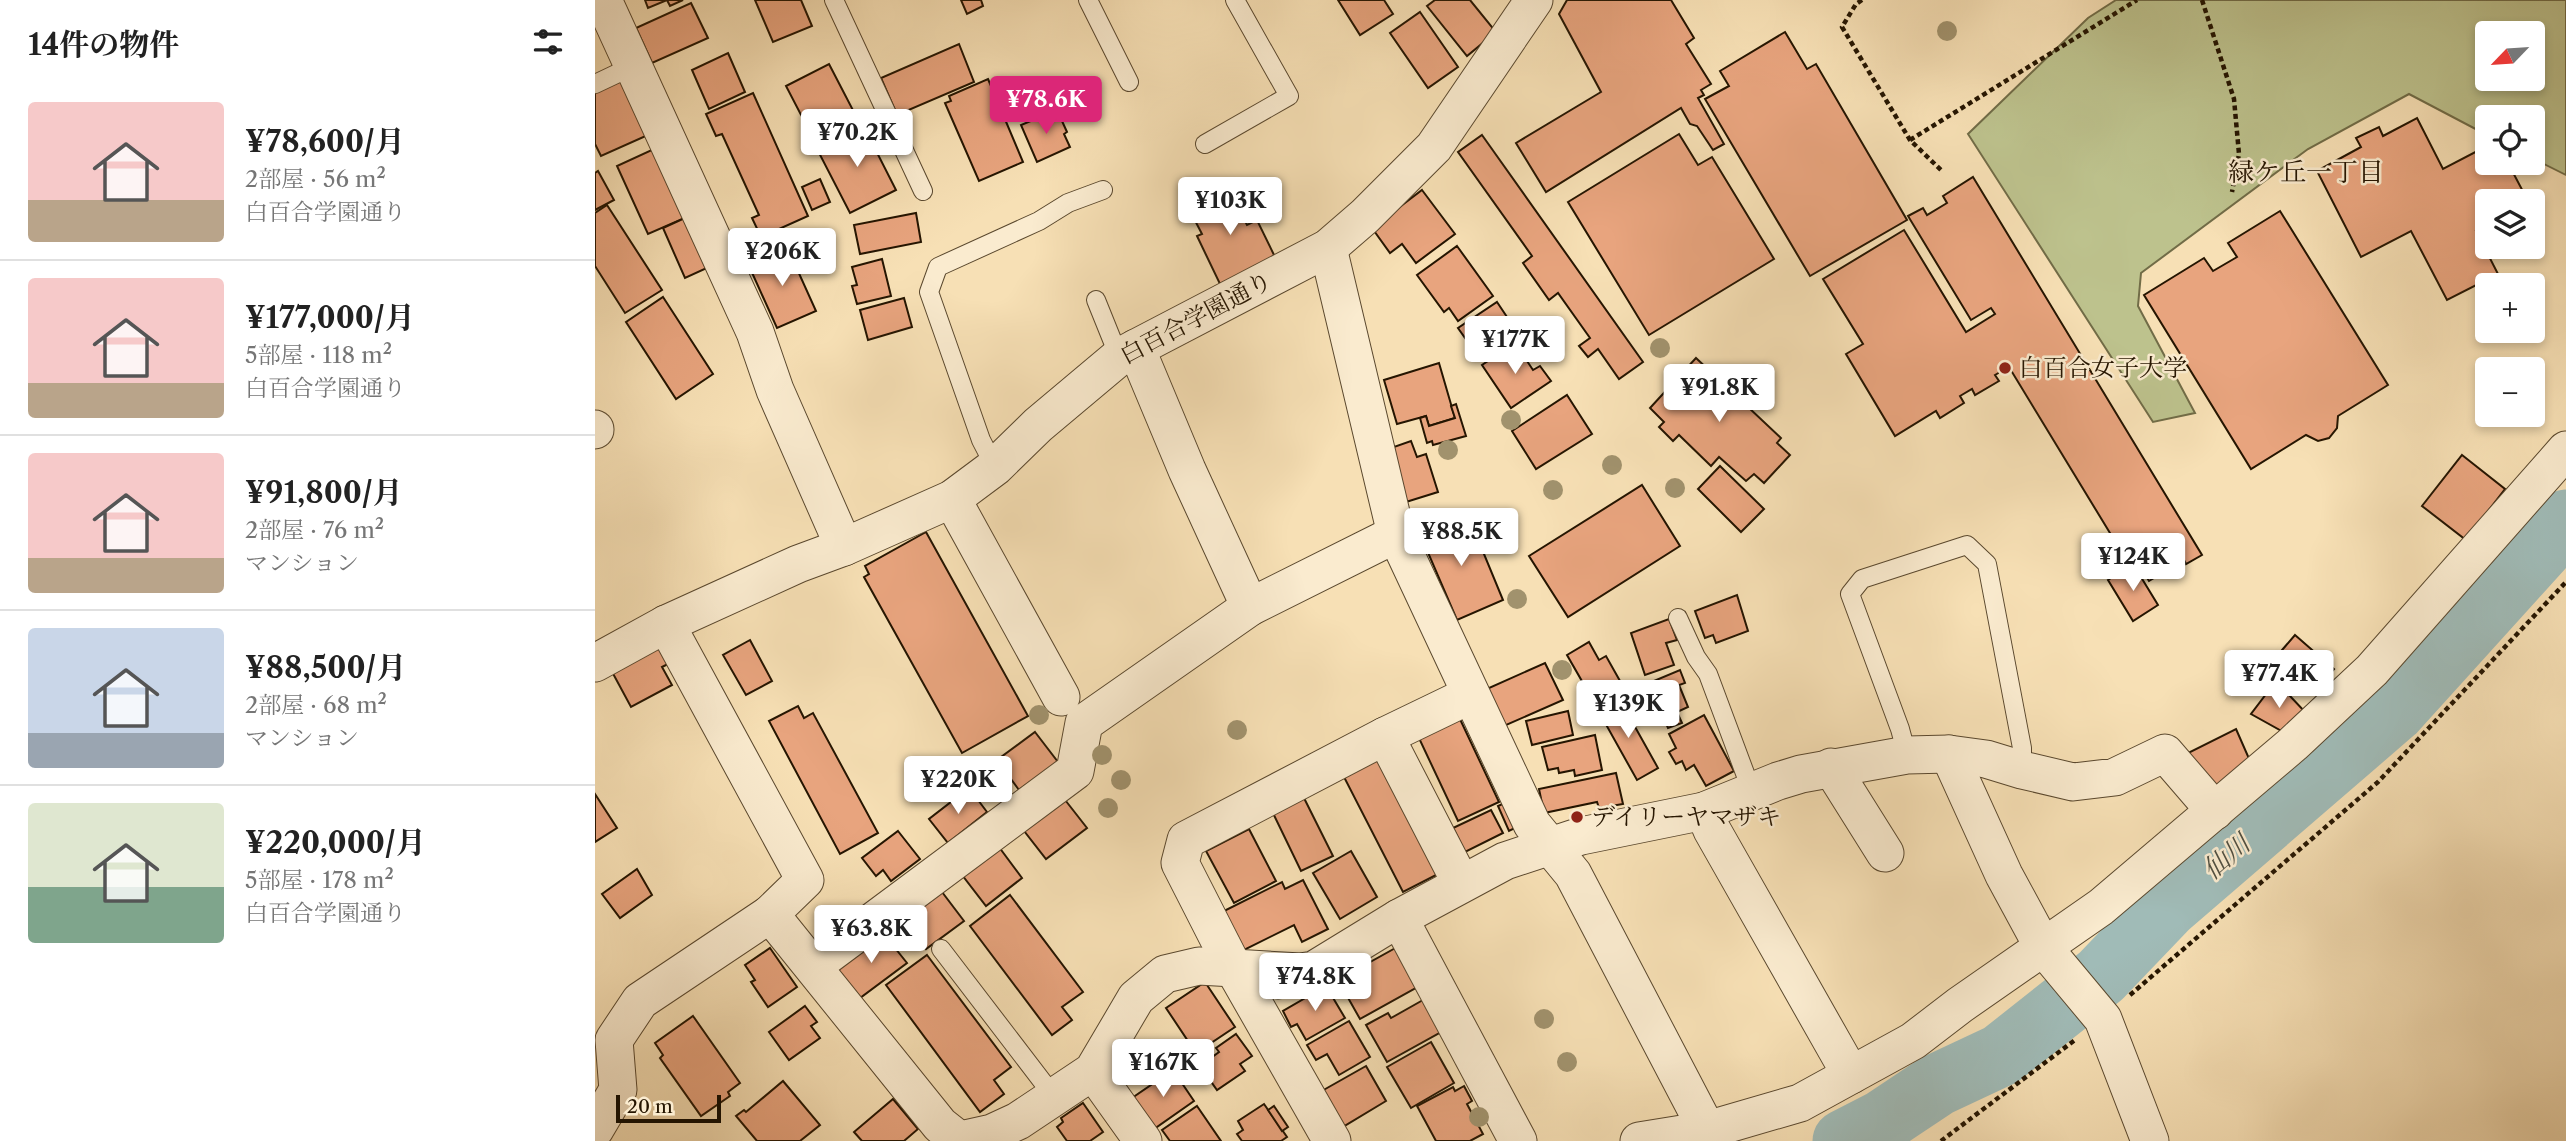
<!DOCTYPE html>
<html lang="ja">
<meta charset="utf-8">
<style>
body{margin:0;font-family:"Libre Caslon Text","Noto Serif JP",serif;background:#f6f6f6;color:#222;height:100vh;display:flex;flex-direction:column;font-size:26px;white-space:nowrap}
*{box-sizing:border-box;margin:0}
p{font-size:23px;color:#767676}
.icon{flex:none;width:38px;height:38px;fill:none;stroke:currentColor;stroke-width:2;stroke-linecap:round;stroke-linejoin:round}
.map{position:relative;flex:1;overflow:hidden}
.sheet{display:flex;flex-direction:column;background:#fff;width:595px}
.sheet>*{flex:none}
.needle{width:46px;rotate:245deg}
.fabs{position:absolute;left:1880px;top:21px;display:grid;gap:14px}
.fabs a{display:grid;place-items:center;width:70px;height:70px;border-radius:7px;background:#fff;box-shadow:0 4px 10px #0003;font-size:35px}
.scale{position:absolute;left:21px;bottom:18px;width:105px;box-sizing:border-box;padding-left:7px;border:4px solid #251501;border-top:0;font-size:19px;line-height:24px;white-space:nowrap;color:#251501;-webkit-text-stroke:5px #faebcf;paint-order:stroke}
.price{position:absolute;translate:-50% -60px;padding:0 16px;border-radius:7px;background:#fff;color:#222;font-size:23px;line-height:46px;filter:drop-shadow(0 2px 4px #0008)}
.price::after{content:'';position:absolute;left:50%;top:42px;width:21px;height:16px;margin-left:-10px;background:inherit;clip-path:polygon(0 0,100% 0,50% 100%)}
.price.on{background:#db2777;color:#fff}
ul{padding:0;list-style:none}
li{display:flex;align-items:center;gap:21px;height:175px;padding:0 28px}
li+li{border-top:2px solid #e0e0e0}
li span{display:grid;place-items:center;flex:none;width:196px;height:140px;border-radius:7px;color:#555}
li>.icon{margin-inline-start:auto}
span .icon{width:84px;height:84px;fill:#fffc;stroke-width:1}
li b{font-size:30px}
h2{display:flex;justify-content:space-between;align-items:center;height:84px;padding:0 28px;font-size:30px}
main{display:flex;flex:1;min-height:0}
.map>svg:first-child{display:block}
.green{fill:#bdc28d;stroke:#716c47;stroke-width:2;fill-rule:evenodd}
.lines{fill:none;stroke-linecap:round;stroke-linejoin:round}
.river{stroke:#a0bbb7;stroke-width:63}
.building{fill:#e8a47e;stroke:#251501;stroke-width:2}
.service-casing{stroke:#5a482e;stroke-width:20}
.minor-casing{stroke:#5a482e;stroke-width:39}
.path{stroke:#251501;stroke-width:4.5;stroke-dasharray:5 3.5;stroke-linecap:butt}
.service{stroke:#faebcf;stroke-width:18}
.minor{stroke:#faebcf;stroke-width:37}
.tree{fill:#a1926d}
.poi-dot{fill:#8f2418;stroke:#faebcf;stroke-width:2.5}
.labels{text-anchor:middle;stroke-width:5;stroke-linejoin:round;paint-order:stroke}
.street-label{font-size:24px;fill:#251501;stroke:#faebcf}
.poi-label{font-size:24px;fill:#251501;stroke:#faebcf;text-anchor:start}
.neighbourhood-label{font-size:26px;fill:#251501;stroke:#faebcf}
.water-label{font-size:26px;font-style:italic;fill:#504f41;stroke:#faebcf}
</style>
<main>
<section class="sheet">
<h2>14件の物件<svg class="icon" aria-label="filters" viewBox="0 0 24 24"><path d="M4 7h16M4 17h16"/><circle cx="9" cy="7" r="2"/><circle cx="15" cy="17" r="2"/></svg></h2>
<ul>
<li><span style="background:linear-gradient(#f6c9c9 70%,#b9a48a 0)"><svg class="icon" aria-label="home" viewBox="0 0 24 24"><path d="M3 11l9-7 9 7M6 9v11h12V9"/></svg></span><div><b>¥78,600/月</b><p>2部屋 · 56 m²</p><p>白百合学園通り</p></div></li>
<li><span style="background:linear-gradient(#f6c9c9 75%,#b9a48a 0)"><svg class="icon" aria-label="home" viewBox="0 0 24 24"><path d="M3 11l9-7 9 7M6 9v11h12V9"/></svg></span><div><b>¥177,000/月</b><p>5部屋 · 118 m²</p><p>白百合学園通り</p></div></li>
<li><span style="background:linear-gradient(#f6c9c9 75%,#b9a48a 0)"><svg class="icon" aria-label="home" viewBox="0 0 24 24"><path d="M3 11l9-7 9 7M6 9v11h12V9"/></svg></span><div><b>¥91,800/月</b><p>2部屋 · 76 m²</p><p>マンション</p></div></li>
<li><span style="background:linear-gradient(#c9d6e8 75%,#9aa5b1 0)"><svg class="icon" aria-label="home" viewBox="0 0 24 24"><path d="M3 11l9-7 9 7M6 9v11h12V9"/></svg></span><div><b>¥88,500/月</b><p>2部屋 · 68 m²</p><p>マンション</p></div></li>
<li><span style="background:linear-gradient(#dfe7d0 60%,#7fa58c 0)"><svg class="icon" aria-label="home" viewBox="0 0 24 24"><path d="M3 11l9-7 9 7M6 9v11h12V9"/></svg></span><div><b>¥220,000/月</b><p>5部屋 · 178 m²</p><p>白百合学園通り</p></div></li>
</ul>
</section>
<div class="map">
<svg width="1971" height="1141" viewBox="0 0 1971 1141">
<rect width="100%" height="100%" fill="#f7e0b5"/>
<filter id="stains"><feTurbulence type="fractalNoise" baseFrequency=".00286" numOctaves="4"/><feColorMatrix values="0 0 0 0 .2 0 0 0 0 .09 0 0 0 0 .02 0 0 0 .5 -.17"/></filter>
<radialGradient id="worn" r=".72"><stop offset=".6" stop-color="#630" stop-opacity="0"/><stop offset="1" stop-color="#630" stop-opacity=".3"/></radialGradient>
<path class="green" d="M1521,0H1971V175L1937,158V117H1892V135L1814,94L1713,149L1546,273L1543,306L1600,413L1558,422L1373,134L1493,18ZM1892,33H1937V79H1892Z"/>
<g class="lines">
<path class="river" d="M1249,1141L1288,1121L1342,1085L1406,1055L1506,976L1572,907L1799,711L1971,521"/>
</g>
<g class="building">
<path d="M50,0H88L75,6L72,0L53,8Z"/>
<path d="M160,0H206L217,26L178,42Z"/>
<path d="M366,0H386L388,6L372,14Z"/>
<path d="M743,0H789L798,14L765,35Z"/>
<path d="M840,0H875L901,32L872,56L832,6Z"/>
<path d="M972,0H1076L1099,38L1091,44L1116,84L1106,90L1109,95L1103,98L1129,144L1118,150L1102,126L1095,124L1086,108L951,192L921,143L1006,92L964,14Z"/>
<path d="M96,3L113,38L57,63L41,28Z"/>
<path d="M825,12L863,67L833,88L795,33Z"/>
<path d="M1190,32L1212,69L1221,64L1312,220L1215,276L1110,99L1134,86L1125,71Z"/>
<path d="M364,44L379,82L302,115L286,78Z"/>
<path d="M133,53L150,92L114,109L97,70Z"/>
<path d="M234,64L261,116L218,138L191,86Z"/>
<path d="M393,79L428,162L384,181L350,103L356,101L354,96Z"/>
<path d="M28,80L53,135L6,156L0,144V92Z"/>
<path d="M158,93L213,216L166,237L157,218L164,215L127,134L121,136L111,114Z"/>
<path d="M462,110L472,132L469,134L475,147L442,162L426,125Z"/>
<path d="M1822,118L1848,169L1892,146V163H1913L1933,201H1892V225L1881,231L1903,274L1852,300L1816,231L1766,257L1722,171L1766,147L1761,138L1784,127L1788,136Z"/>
<path d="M268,125L301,190L255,213L222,149Z"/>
<path d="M1084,134L1103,165L1117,157L1179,259L1054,335L973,202Z"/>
<path d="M887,135L1048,362L1024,379L1003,349L993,357L984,346L995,338L963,293L954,300L928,263L937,256L863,152Z"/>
<path d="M61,148L92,217L53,234L22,166Z"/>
<path d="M3,171L19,200L0,210V173Z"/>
<path d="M1378,177L1607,555L1591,564L1589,560L1554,581L1539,557L1532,561L1414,367L1400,375L1404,381L1380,395L1377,389L1365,396L1369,403L1345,418L1341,411L1300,436L1251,354L1268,344L1228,279L1309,230L1371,332L1400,314L1396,308L1376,320L1313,216L1328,208L1332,215L1352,203L1348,196Z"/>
<path d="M225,179L235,202L217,210L207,187Z"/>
<path d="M634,189L652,225L662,220L680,257L625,284L602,236L607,234L594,209Z"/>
<path d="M827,190L860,234L821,263L807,244L795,253L777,228Z"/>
<path d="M12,205L67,290L30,313L0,266V213Z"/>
<path d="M1685,211L1793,385L1743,416L1742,428L1734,438L1723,441L1711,435L1656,469L1549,295L1609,258L1618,271L1642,257L1633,243Z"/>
<path d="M321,213L326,242L265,254L259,225Z"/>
<path d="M92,217L114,267L90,278L68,228Z"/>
<path d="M862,246L898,296L863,321L854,308L849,312L822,275Z"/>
<path d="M193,249L221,311L182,328L154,266Z"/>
<path d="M287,259L296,296L262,304L257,286L262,285L257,267Z"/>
<path d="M68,297L118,374L81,399L31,322Z"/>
<path d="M309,298L317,327L273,340L265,310Z"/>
<path d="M902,302L918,326L880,352L863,328Z"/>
<path d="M920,343L938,370L945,366L956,381L916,408L887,365Z"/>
<path d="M1101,358L1186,438L1182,443L1195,455L1169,483L1159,474L1151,481L1124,457L1116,466L1084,435L1078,441L1064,427L1069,422L1055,408Z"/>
<path d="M844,363L860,418L834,426L831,416L802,424L789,380Z"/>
<path d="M972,395L997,434L941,469L917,431Z"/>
<path d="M861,404L871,436L838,445L837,441L832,443L825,418L831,416L834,426L860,418L856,406Z"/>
<path d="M816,441L822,457L831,454L843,492L811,502L793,449Z"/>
<path d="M1867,455L1910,489L1871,540L1827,506Z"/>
<path d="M1125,466L1169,509L1146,532L1103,489Z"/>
<path d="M1047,485L1085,546L973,617L934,556Z"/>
<path d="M864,516L870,530L874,529L879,539L882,537L908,600L862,620L825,534Z"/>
<path d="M331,532L433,716L367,753L269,577L274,574L270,566Z"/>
<path d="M1538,564L1563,605L1538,621L1513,580Z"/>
<path d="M1142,595L1153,631L1121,643L1118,635L1110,638L1100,611Z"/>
<path d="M1074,619L1082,640L1071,643L1079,665L1050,675L1036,633Z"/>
<path d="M1700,635L1739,669L1717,694L1681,657Z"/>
<path d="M155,640L177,681L151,695L128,655Z"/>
<path d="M994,642L1004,660L1011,656L1025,681L1019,685L1025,696L1003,709L972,655Z"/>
<path d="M67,646L75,663L67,667L77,685L36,707L15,668Z"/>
<path d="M950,663L968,700L902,729L885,692Z"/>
<path d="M1085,670L1090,683L1084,685L1093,707L1082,712L1087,723L1073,728L1054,683Z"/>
<path d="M1681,681L1711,713L1692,734L1656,714Z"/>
<path d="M1025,700L1063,768L1042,780L1004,712Z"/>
<path d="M203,706L209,718L218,713L283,833L245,854L174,721Z"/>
<path d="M973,711L978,735L937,745L931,721Z"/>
<path d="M1109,715L1139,771L1111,786L1099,765L1091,770L1087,761L1081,764L1074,752L1081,748L1074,734Z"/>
<path d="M864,717L904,802L863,821L823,736Z"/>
<path d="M1641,729L1659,770L1614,790L1585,757Z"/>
<path d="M440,732L463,762L424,790L402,760Z"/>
<path d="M1000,735L1007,770L980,776L979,770L964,773L963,768L953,770L947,747Z"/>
<path d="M789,756L847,872L808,892L749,777Z"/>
<path d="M1021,773L1028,804L1004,808L1002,802L949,813L944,789Z"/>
<path d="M374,788L392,812L353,843L334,819Z"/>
<path d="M0,794L22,828L0,842Z"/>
<path d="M707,794L738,856L706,871L676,809Z"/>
<path d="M467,796L492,828L451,859L426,827Z"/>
<path d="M914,801L926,825L914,831L903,806Z"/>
<path d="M896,810L908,833L870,852L858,828Z"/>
<path d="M654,829L681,881L639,903L611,851Z"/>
<path d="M303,831L325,859L296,881L288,870L281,876L267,858Z"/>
<path d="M401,843L427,878L391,906L364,871Z"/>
<path d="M756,851L782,897L745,919L718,873Z"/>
<path d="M42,869L57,895L25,918L7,894Z"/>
<path d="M708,880L733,929L707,942L699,925L647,951L627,912L687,882L690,889Z"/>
<path d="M344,888L369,921L331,949L306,916Z"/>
<path d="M415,895L488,992L467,1007L477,1020L457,1035L375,926Z"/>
<path d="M288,933L312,963L265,998L241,967Z"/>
<path d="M804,946L826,985L765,1019L743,980Z"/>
<path d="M175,948L202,987L173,1007L156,982L160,980L150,965Z"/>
<path d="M332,955L416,1067L399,1080L409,1094L385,1112L291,985Z"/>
<path d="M610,982L640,1027L601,1053L571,1008Z"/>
<path d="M731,986L750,1018L711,1040L702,1024L696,1027L688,1011Z"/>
<path d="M828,1000L846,1032L792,1062L771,1025L793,1013L796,1018Z"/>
<path d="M210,1006L222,1022L216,1026L225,1038L194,1060L174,1032Z"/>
<path d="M98,1016L145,1083L133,1092L135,1096L106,1116L65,1058L68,1055L60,1043Z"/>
<path d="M754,1021L775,1057L744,1075L732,1054L721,1060L712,1045Z"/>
<path d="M641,1034L657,1056L645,1064L650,1071L622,1090L605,1066L624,1052L621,1048Z"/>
<path d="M836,1042L859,1083L816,1108L792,1067Z"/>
<path d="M771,1066L791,1101L746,1128L725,1092Z"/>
<path d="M578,1070L599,1101L559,1129L537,1098Z"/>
<path d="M188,1081L225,1125L205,1141H162L141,1116L149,1110L151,1112Z"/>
<path d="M869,1086L877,1101L872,1104L888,1134L875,1141H841L822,1106L858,1087L860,1091Z"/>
<path d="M298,1099L323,1129L309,1141H267L259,1132Z"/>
<path d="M488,1103L508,1132L495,1141H472L462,1127L468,1122L466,1118Z"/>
<path d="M669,1104L692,1137L686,1141H647L642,1134L648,1130L643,1121Z"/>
<path d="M602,1106L626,1141H575L567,1130Z"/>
<path d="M679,1106L693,1127L687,1131L673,1110Z"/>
</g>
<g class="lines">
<defs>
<g id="service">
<path d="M239,0L328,191"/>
<path d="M493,0L534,82"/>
<path d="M0,84L38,66"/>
<path d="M610,144L694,96L640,0"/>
<path d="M501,300L524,357"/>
<path d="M400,467L386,440L334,292L343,267L444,221L473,203L508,190"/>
<path d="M1083,618L1101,657L1113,674L1157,792"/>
<path d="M1312,755L1305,729L1255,594L1267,579L1372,545L1392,564L1427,748V770"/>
<path d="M346,949L460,1098"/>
</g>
<g id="minor">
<path d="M8,0L160,332L180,390L249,547"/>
<path d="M733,248L801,534L937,824L978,874L1112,1130"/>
<path d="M541,348L592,470L655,607"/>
<path d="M0,429V430"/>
<path d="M357,499L466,697"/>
<path d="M0,663L71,624L203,564L249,547L357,499L400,467L443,425L524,357L733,248L770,216L839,147L939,0"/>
<path d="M790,736L866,883"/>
<path d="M1354,754L1409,875L1448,947L1508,1019L1555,1141"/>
<path d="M1236,767L1290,853"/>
<path d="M1109,811L1117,830L1256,1075"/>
<path d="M175,914L345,1125L364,1140"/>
<path d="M804,918L923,1141"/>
<path d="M218,966L480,771L489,723L655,607L801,534"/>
<path d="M498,1071L548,1141"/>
<path d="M0,1129L23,1090L19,1040L45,1001L175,914L210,880L71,624"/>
<path d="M361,1141L397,1133L423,1121L498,1071L541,998L570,974L604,966L705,972L719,970L804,918L910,861L986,836L1109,811L1183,781L1206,774L1312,755L1354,754L1391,759L1427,770L1478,782L1520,777L1570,753L1620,811"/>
<path d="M737,1141L639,969L585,863L591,840L790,736L875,695"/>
<path d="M1044,1141L1112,1130L1205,1103L1318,1041L1365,1005L1506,907L1698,744L1777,670L1971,450"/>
</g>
</defs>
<use href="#service" class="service-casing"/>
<use href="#minor" class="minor-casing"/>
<g class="path">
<path d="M1267,0L1261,4L1247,27L1315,140L1348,172"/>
<path d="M1607,0L1639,99L1644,154L1637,192"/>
<path d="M1315,140L1542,0"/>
<path d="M1535,995L1783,782L1971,582"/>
<path d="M1346,1141L1480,1040"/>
</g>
<use href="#service" class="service"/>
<use href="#minor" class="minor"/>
</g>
<g class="tree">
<circle cx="1352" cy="31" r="10"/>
<circle cx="1065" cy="348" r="10"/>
<circle cx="916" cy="420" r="10"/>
<circle cx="853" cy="450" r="10"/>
<circle cx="1017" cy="465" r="10"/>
<circle cx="1080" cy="488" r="10"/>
<circle cx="958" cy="490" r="10"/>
<circle cx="922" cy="599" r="10"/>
<circle cx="967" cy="670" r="10"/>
<circle cx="444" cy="715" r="10"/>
<circle cx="642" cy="730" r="10"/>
<circle cx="507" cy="755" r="10"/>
<circle cx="526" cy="780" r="10"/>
<circle cx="513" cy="808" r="10"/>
<circle cx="683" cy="990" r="10"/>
<circle cx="949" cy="1019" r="10"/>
<circle cx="972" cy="1062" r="10"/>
<circle cx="884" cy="1117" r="10"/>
</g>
<g class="poi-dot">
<circle cx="1410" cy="368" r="7"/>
<circle cx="982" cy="817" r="7"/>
</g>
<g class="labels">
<g class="street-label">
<text transform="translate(601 318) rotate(-28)" y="8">白百合学園通り</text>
</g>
<g class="poi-label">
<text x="1424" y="376">白百合女子大学</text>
<text x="996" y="825">デイリーヤマザキ</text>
</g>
<g class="neighbourhood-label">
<text x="1711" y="181">緑ケ丘一丁目</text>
</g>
<g class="water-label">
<text transform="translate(1631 857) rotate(-41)" y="9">仙川</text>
</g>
</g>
<rect width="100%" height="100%" filter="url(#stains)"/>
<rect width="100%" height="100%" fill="url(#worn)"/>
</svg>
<div class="fabs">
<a><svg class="needle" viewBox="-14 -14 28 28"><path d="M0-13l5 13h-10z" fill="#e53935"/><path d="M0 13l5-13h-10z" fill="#767676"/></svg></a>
<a><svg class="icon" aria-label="locate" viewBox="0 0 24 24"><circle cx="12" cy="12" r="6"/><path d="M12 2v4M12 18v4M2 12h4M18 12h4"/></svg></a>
<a><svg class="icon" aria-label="layers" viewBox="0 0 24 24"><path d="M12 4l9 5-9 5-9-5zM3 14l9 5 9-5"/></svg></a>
<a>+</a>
<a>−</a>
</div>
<div class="scale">20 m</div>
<b class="price on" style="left:451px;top:136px">¥78.6K</b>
<b class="price" style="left:262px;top:169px">¥70.2K</b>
<b class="price" style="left:635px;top:237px">¥103K</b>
<b class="price" style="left:187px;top:288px">¥206K</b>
<b class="price" style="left:920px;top:376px">¥177K</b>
<b class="price" style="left:1124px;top:424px">¥91.8K</b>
<b class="price" style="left:866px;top:568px">¥88.5K</b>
<b class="price" style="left:1538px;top:593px">¥124K</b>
<b class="price" style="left:1684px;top:710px">¥77.4K</b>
<b class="price" style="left:1033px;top:740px">¥139K</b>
<b class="price" style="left:363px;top:816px">¥220K</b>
<b class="price" style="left:276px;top:965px">¥63.8K</b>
<b class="price" style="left:720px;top:1013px">¥74.8K</b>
<b class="price" style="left:568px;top:1099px">¥167K</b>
</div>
</main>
